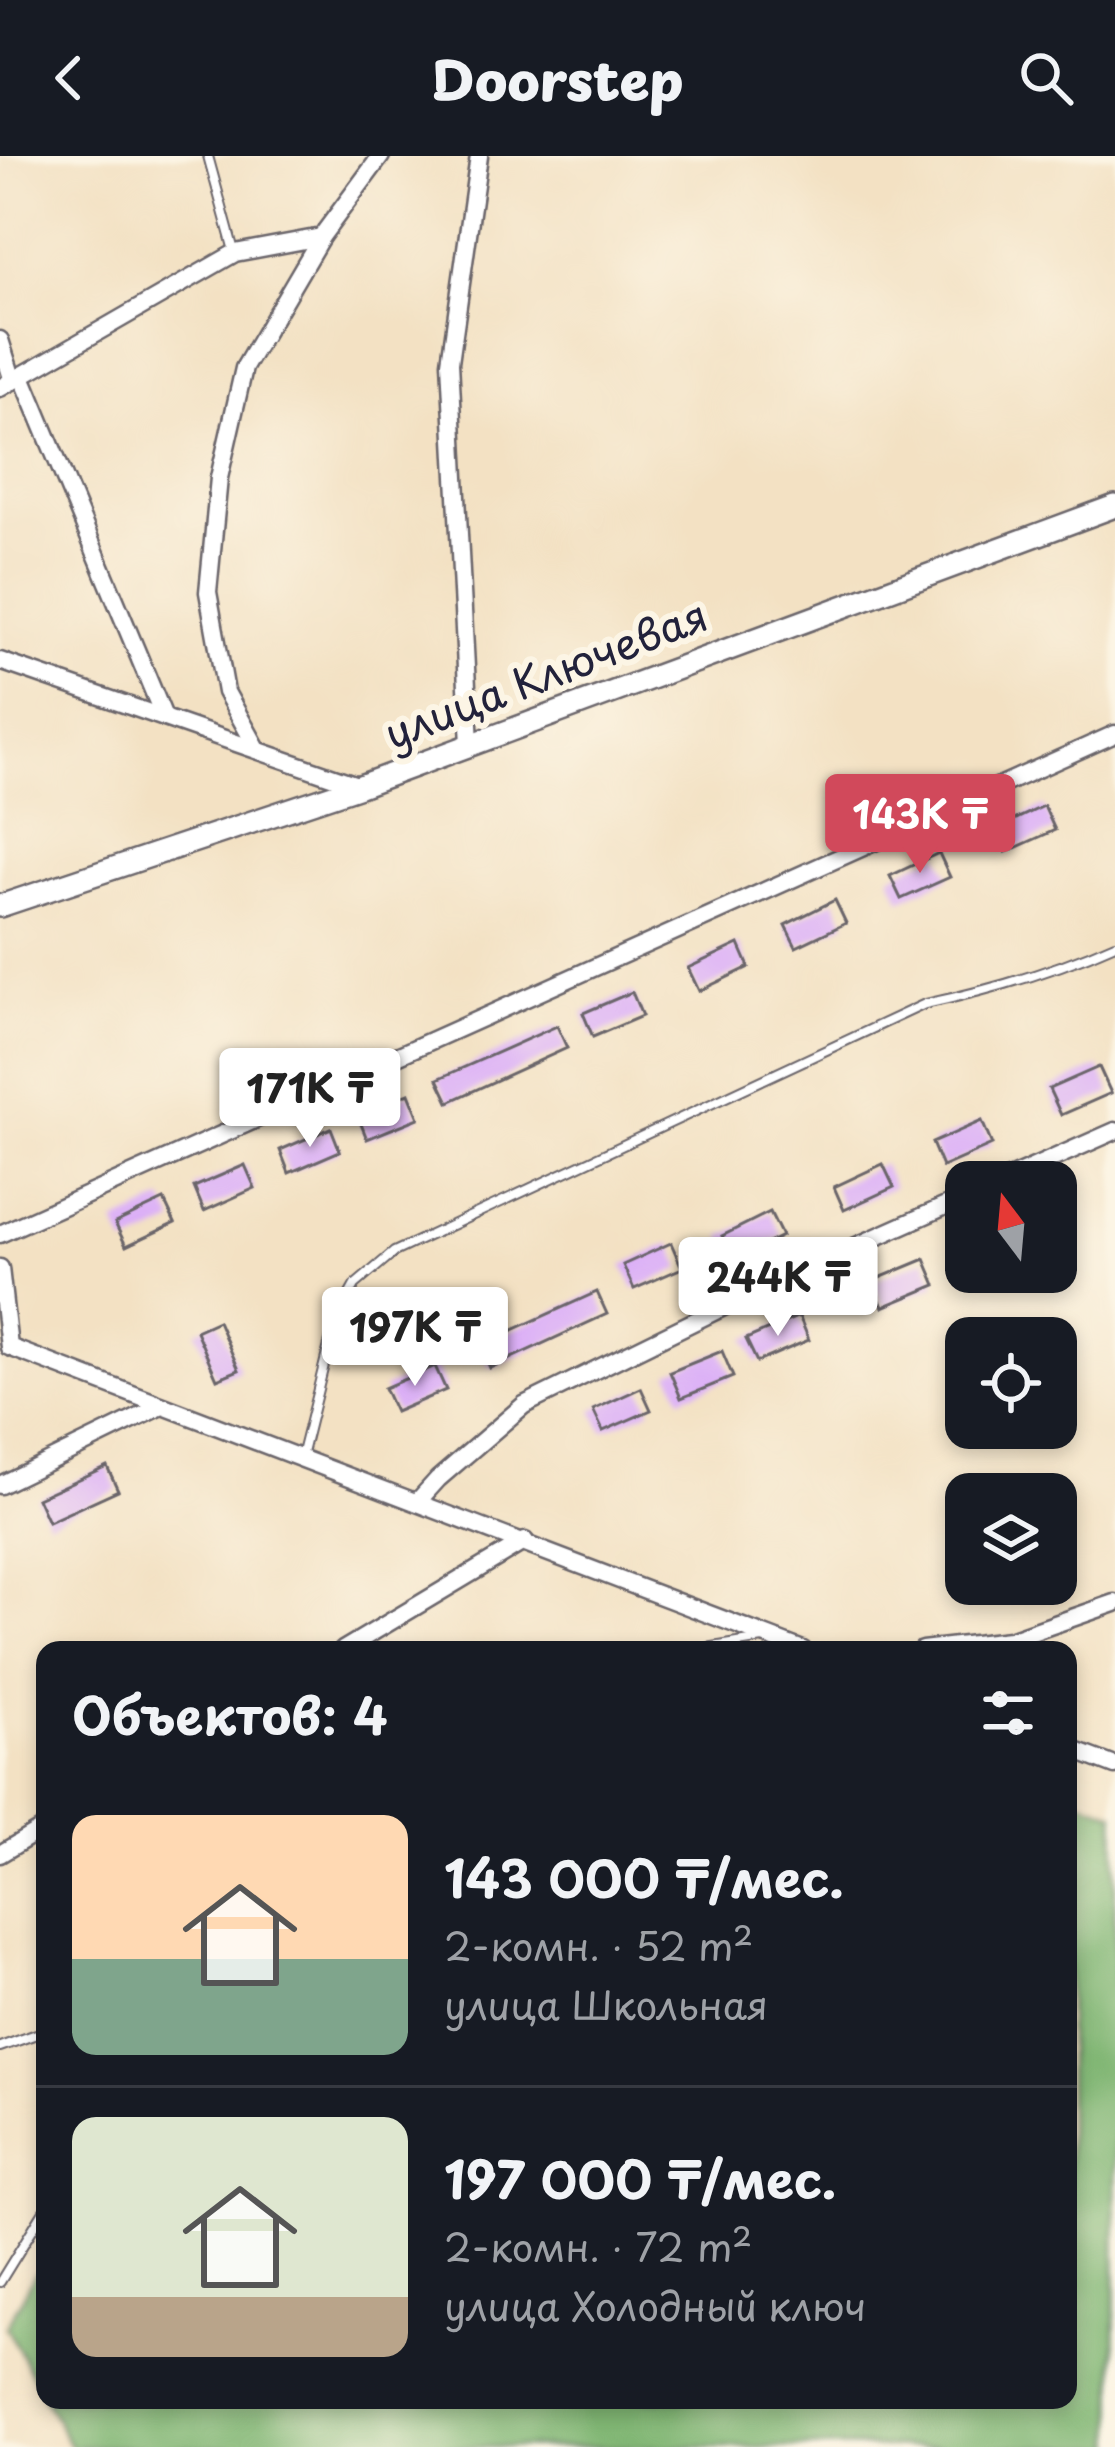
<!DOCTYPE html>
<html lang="ru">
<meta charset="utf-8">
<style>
body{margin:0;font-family:"Playpen Sans",sans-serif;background:#242831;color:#f1f3f6;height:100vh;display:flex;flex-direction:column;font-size:45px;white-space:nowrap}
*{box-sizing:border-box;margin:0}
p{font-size:39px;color:#9ea1a6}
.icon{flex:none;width:66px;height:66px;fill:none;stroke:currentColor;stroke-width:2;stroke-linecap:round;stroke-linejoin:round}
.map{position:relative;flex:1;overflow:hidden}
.details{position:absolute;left:36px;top:1485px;width:1041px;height:768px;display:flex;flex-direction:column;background:#171b24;border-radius:24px;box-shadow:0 6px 18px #0003}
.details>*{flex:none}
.needle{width:78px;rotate:344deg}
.fabs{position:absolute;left:945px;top:1005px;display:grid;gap:24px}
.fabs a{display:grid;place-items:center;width:132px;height:132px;border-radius:24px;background:#171b24;box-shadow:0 6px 18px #0003;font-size:60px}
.price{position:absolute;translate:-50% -102px;padding:0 27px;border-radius:12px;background:#fff;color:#222;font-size:39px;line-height:78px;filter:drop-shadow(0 3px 6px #0008)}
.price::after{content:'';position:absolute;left:50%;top:72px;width:36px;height:27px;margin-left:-18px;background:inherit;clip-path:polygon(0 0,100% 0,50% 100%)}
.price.active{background:#d1495b;color:#fff}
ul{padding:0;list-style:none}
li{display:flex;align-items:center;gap:36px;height:300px;padding:0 36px}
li+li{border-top:3px solid #363941}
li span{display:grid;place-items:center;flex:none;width:336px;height:240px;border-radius:24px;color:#555}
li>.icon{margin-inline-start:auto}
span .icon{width:144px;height:144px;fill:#fffc;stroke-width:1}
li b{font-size:51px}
h2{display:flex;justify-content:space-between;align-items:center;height:144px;padding:0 36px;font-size:51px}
header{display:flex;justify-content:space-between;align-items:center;height:156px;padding:0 36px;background:#171b24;font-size:54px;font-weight:800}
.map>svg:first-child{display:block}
.forest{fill:#80b673;stroke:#516c57;stroke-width:3}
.building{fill:#dbaff7}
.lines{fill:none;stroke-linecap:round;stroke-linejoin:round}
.service-casing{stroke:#6b656b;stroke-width:12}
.minor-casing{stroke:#6b656b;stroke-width:21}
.tertiary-casing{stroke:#6b656b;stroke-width:26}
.service{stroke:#fff;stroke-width:8}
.minor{stroke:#fff;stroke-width:16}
.tertiary{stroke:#fff;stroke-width:21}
.labels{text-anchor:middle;stroke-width:12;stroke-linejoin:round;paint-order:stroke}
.street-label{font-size:42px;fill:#22223b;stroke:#fcf5e5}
</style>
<header><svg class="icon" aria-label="back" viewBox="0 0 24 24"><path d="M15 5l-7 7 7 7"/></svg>Doorstep<svg class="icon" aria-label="search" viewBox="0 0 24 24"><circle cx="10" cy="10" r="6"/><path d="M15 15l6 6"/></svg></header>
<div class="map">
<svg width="1115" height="2291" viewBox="0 0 1115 2291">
<rect width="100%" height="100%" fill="#fcf5e5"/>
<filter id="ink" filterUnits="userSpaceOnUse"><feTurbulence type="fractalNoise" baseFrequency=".00833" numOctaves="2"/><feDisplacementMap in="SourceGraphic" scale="24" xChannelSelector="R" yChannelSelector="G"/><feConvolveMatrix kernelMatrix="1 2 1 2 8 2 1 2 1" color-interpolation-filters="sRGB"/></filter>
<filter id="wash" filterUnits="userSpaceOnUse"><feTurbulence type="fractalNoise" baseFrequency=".004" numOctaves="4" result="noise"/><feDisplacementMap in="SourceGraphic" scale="48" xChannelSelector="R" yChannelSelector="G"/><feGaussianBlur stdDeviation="2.7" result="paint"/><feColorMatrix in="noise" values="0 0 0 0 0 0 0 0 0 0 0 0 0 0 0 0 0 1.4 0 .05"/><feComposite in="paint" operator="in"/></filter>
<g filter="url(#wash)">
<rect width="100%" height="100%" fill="#f3e1c3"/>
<g class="forest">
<path d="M1068,1640L1115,1657V2291H71L45,2244H1068Z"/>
<path d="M45,2101V2243L6,2171Z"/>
</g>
<g id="blocks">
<g class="building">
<path d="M1044,650L1055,674L1006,696L995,673Z"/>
<path d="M939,697L950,721L901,743L890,720Z"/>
<path d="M835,744L846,767L796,791L785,769Z"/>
<path d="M739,788L749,811L699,835L688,812Z"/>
<path d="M632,836L642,860L593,881L583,857Z"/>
<path d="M557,870L567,892L449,946L438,923Z"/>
<path d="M1099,911L1111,937L1061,959L1049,933Z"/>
<path d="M409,937L419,962L367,983L357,958Z"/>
<path d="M982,965L992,989L942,1011L932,987Z"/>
<path d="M331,972L340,995L289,1017L280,994Z"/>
<path d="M883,1008L894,1031L844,1054L834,1031Z"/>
<path d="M245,1009L255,1032L204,1055L194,1031Z"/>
<path d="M164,1044L175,1067L126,1090L115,1067Z"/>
<path d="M770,1056L782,1080L734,1104L722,1080Z"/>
<path d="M671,1087L682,1112L634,1133L623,1109Z"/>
<path d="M925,1103L936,1129L883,1151L872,1125Z"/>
<path d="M597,1136L607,1158L490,1212L480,1189Z"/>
<path d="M799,1160L809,1184L757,1206L746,1183Z"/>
<path d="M218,1165L239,1214L217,1223L196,1175Z"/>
<path d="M722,1195L733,1221L681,1242L670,1216Z"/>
<path d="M435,1210L446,1234L395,1256L384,1232Z"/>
<path d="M641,1232L651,1254L603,1275L593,1254Z"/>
<path d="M107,1310L118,1334L48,1366L37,1342Z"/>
</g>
</g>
</g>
<g filter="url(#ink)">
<use href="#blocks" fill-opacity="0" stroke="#6b656b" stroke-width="3"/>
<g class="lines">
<defs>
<g id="service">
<path d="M208,0L234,95"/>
<path d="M301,1301L335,1165L355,1129L394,1096L925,848C991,834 1053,816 1115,788"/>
<path d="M694,1494L763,1483"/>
<path d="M0,1891L45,1875"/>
<path d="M0,2126L45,2053"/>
</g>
<g id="minor">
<path d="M0,184L13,225"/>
<path d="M22,220L164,561"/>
<path d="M0,232L235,97L321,81L381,0"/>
<path d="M0,505L360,630"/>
<path d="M470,588L450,206L479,0"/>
<path d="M258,594L226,536L208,436L219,322L244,212L321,81"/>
<path d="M1000,1026L1115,975"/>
<path d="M0,1078L1115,578"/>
<path d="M0,1112L9,1191L803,1494"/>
<path d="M0,1329L162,1250"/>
<path d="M418,1345L438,1323L524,1249L762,1132L966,1041"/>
<path d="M343,1494L525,1385"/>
<path d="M922,1494L1009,1484L1115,1447"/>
<path d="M1068,1592L1115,1610"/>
<path d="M0,1698L45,1671"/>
</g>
<path id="tertiary" d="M0,750L360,630L1115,350"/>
</defs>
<use href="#service" class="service-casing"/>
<use href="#minor" class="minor-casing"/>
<use href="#tertiary" class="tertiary-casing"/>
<use href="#service" class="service"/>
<use href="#minor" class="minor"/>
<use href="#tertiary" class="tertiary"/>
</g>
</g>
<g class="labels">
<g class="street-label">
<text transform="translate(546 519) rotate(-21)" y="15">улица Ключевая</text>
</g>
</g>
</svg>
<div class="fabs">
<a><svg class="needle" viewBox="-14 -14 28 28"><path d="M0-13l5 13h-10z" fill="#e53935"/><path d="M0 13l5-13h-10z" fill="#9ea1a6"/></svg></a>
<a><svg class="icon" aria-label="locate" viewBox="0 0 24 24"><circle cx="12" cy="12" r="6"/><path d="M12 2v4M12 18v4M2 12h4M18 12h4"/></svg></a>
<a><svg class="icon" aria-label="layers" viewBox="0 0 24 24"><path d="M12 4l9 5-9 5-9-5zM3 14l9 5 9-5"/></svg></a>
</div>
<b class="price active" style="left:920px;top:720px">143K ₸</b>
<b class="price" style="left:310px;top:994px">171K ₸</b>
<b class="price" style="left:778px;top:1183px">244K ₸</b>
<b class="price" style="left:415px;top:1233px">197K ₸</b>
<section class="details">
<h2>Объектов: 4<svg class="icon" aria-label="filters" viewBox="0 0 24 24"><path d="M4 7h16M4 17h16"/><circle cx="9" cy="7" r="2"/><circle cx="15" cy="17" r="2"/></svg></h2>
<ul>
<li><span style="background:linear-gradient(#ffd9b3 60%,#7fa58c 0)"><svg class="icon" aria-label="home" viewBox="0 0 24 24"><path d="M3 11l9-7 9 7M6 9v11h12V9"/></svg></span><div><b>143 000 ₸/мес.</b><p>2-комн. · 52 m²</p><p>улица Школьная</p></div></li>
<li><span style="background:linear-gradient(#dfe7d0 75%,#b9a48a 0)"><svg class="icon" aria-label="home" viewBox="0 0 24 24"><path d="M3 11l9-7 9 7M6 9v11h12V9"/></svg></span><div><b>197 000 ₸/мес.</b><p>2-комн. · 72 m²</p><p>улица Холодный ключ</p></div></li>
</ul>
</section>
</div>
